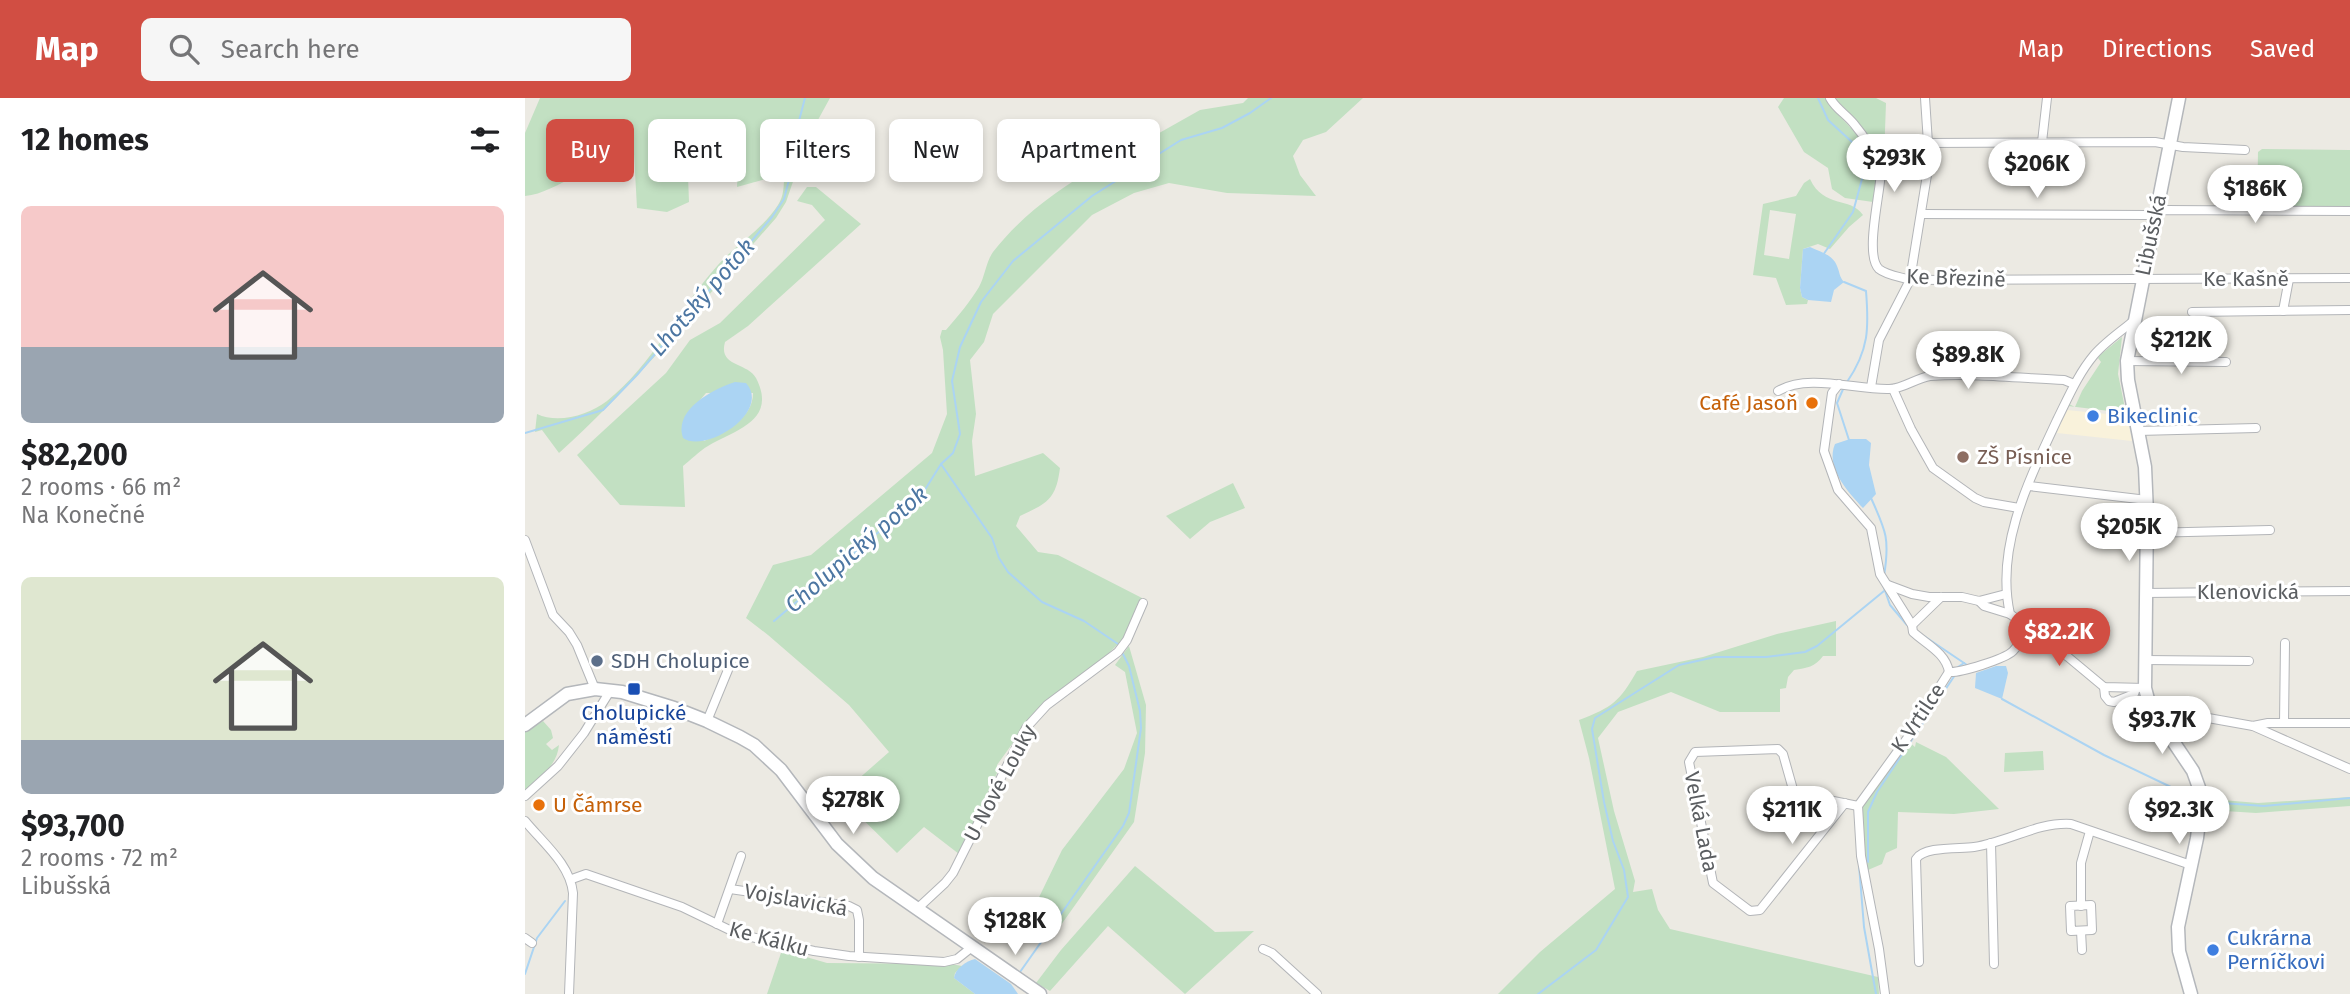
<!DOCTYPE html>
<meta charset="utf-8">
<style>
body{margin:0;font-family:"Fira Sans",sans-serif;background:#f6f6f6;color:#202124;height:100vh;display:flex;flex-direction:column;font-size:26px;white-space:nowrap}
*{box-sizing:border-box;margin:0}
p{font-size:23px;color:#757577}
.icon{flex:none;width:38px;height:38px;fill:none;stroke:currentColor;stroke-width:2;stroke-linecap:round;stroke-linejoin:round}
.map{position:relative;flex:1;overflow:hidden}
.sheet{display:flex;flex-direction:column;background:#fff;width:525px}
.sheet>*{flex:none}
.top-card{position:absolute;left:21px;top:21px;width:665px;height:63px;display:flex;gap:14px}
.price{position:absolute;translate:-50% -60px;padding:0 16px;border-radius:24px;background:#fff;color:#222;font-size:23px;line-height:46px;filter:drop-shadow(0 2px 4px #0008)}
.price::after{content:'';position:absolute;left:50%;top:42px;width:21px;height:16px;margin-left:-10px;background:inherit;clip-path:polygon(0 0,100% 0,50% 100%)}
.price.selected{background:#d14e43;color:#fff}
ul{padding:0;list-style:none}
li{display:grid;align-content:center;gap:14px;height:371px;padding:0 21px}
li span{display:grid;place-items:center;height:217px;border-radius:10px;color:#555}
li>.icon{margin-inline-start:auto}
span .icon{width:126px;height:126px;fill:#fffc;stroke-width:1}
li b{font-size:30px}
h2{display:flex;justify-content:space-between;align-items:center;height:84px;padding:0 21px;font-size:30px}
.pill{padding:0 24px;border-radius:10px;background:#fff;box-shadow:0 4px 10px #0003;font-size:24px;line-height:63px}
.pill.selected{background:#d14e43;color:#fff}
header{display:flex;align-items:center;gap:42px;box-sizing:border-box;height:98px;padding:0 35px;background:#d14e43;color:#fff}
header strong{font-size:33px}
nav{display:flex;gap:38px;margin-inline-start:auto;font-size:24px}
.search{width:490px;height:63px;background:#f6f6f6;display:flex;align-items:center;gap:18px;box-sizing:border-box;padding:0 24px;border-radius:10px;color:#757577;font-size:26px}
main{display:flex;flex:1;min-height:0}
.map>svg:first-child{display:block}
.commercial{fill:#f9f2db}
.green{fill:#c2e0c2;fill-rule:evenodd}
.water{fill:#abd4f3}
.lines{fill:none;stroke-linecap:round;stroke-linejoin:round}
.stream{stroke:#abd4f3;stroke-width:2}
.street-casing{stroke:#b3b5b8;stroke-width:10}
.secondary-casing{stroke:#b4b7bb;stroke-width:15}
.street{stroke:#fff;stroke-width:8}
.secondary{stroke:#fff;stroke-width:12}
.food-dot{fill:#e8710a;stroke:#fff;stroke-width:2.5}
.shop-dot{fill:#3f7fe0;stroke:#fff;stroke-width:2.5}
.education-dot{fill:#8d6e63;stroke:#fff;stroke-width:2.5}
.service-dot{fill:#5c6f8a;stroke:#fff;stroke-width:2.5}
.transit-dot{fill:#1a4fb4;stroke:#fff;stroke-width:2.5}
.labels{text-anchor:middle;stroke-width:6;stroke-linejoin:round;paint-order:stroke}
.street-label{font-size:21px;fill:#5b5e61;stroke:#fff}
.food-label{font-size:21px;fill:#c56008;stroke:#fff;text-anchor:end}
.shop-label{font-size:21px;fill:#366cbe;stroke:#fff;text-anchor:start}
.education-label{font-size:21px;fill:#785e54;stroke:#fff;text-anchor:start}
.service-label{font-size:21px;fill:#4e5e75;stroke:#fff;text-anchor:start}
.transit-label{font-size:21px;fill:#164399;stroke:#fff}
.water-label{font-size:23px;font-style:italic;fill:#4c76a2;stroke:#fff}
</style>
<header>
<strong>Map</strong>
<div class="search"><svg class="icon" aria-label="search" viewBox="0 0 24 24"><circle cx="10" cy="10" r="6"/><path d="M15 15l6 6"/></svg>Search here</div>
<nav><a>Map</a><a>Directions</a><a>Saved</a></nav>
</header>
<main>
<section class="sheet">
<h2>12 homes<svg class="icon" aria-label="filters" viewBox="0 0 24 24"><path d="M4 7h16M4 17h16"/><circle cx="9" cy="7" r="2"/><circle cx="15" cy="17" r="2"/></svg></h2>
<ul>
<li><span style="background:linear-gradient(#f6c9c9 65%,#9aa5b1 0)"><svg class="icon" aria-label="home" viewBox="0 0 24 24"><path d="M3 11l9-7 9 7M6 9v11h12V9"/></svg></span><div><b>$82,200</b><p>2 rooms · 66 m²</p><p>Na Konečné</p></div></li>
<li><span style="background:linear-gradient(#dfe7d0 75%,#9aa5b1 0)"><svg class="icon" aria-label="home" viewBox="0 0 24 24"><path d="M3 11l9-7 9 7M6 9v11h12V9"/></svg></span><div><b>$93,700</b><p>2 rooms · 72 m²</p><p>Libušská</p></div></li>
</ul>
</section>
<div class="map">
<svg width="1825" height="896" viewBox="0 0 1825 896">
<rect width="100%" height="100%" fill="#eceae3"/>
<path class="commercial" d="M1542,312L1602,318L1607,343L1532,335Z"/>
<g class="green">
<path d="M15,0H305L283,40L261,104L251,120C180,200 114,283 34,355L17,332L10,334L12,316C33,326 64,317 82,303C128,266 154,210 193,167C212,145 237,132 253,107C259,98 259,87 259,76L212,89L215,35L182,49L162,52L164,104L142,114L112,110L109,56C70,57 34,95 0,98V35Z"/>
<path d="M723,0H838L801,34L778,42L768,58L775,77L791,98L702,95L644,85L609,95L567,117L468,216L459,244L445,262L451,316L447,343L450,378L518,355L535,370C531,401 523,405 495,418L491,428L513,454L533,457L617,500L597,542L579,560L513,610L472,667V675L434,756L399,729L372,755L314,698L364,654L324,607L243,537L221,520L248,467L286,457L407,355L422,316L418,252L415,239L417,232H421C433,218 445,204 454,189C460,178 461,164 468,154C496,118 533,91 572,69L528,50L527,43L597,56L675,12L718,5Z"/>
<path d="M1259,0H1300C1311,18 1347,46 1350,65C1352,77 1349,92 1348,104L1320,100L1307,91L1303,70L1279,54L1253,9Z"/>
<path d="M1310,0H1351L1361,5L1359,60L1333,25L1312,6Z"/>
<path d="M1737,51L1825,52V110H1732L1733,54Z"/>
<path d="M1285,81C1299,111 1325,98 1338,117L1324,129L1305,151L1293,146L1278,151L1275,190L1277,199L1283,202L1282,206L1261,207L1251,180L1228,177L1238,106L1271,98L1279,85ZM1245,112L1271,116L1264,161L1239,157Z"/>
<path d="M282,89H291L336,126L223,228L200,244C193,269 222,264 231,280C253,323 210,332 183,348C174,353 166,362 158,368L160,409L95,407L52,357L141,275L165,242L195,225L300,122L287,107L272,103ZM181,295H228C228,321 199,334 179,343L160,320Z"/>
<path d="M1597,239L1593,276L1601,315L1543,308L1544,306L1550,309L1557,293L1576,264L1573,260L1575,257Z"/>
<path d="M708,385L720,410L685,424L665,441L641,418Z"/>
<path d="M1311,523V558H1298C1290,569 1282,570 1269,572L1263,579L1261,590L1255,591V614H1195L1146,594L1093,614L1073,640L1089,713L1110,783L1108,794L1127,791L1133,812L1145,831L1353,879L1354,896H973L1015,854L1090,791L1064,660L1054,622C1088,609 1094,604 1112,573L1178,559L1252,536Z"/>
<path d="M604,548L621,607L620,655L609,724L526,841L500,828L537,752L599,671L612,635L600,574L590,567Z"/>
<path d="M18,623L26,632L28,640L21,646L27,652L34,647C32,668 15,679 0,693V634Z"/>
<path d="M1383,643L1390,649L1391,644L1421,659L1474,711L1429,716L1373,714L1372,750L1361,755L1357,766L1343,772C1318,711 1348,688 1383,643Z"/>
<path d="M1518,653L1519,672L1479,674L1480,655Z"/>
<path d="M1825,699V708L1731,715L1684,712L1685,701L1733,705Z"/>
<path d="M610,768L690,834L729,833L660,896L583,828L525,893L511,885L536,852Z"/>
<path d="M257,852L302,865L426,866L437,868L430,875L429,880L450,896H242Z"/>
</g>
<g class="water">
<path d="M1285,149C1296,154 1308,157 1312,168C1315,175 1314,178 1319,184L1309,192L1306,204L1283,202L1277,199L1275,190L1278,151Z"/>
<path d="M210,284L221,285C247,314 180,356 158,340C148,311 189,291 210,284Z"/>
<path d="M1325,341H1341L1346,345L1344,367L1351,396L1338,410C1323,394 1300,369 1310,346Z"/>
<path d="M1471,568H1481L1483,575L1477,601L1450,590L1451,575Z"/>
<path d="M450,861L486,886L493,896H450L429,880C430,871 441,863 450,861Z"/>
</g>
<g class="lines">
<g class="stream">
<path d="M1293,0L1303,22L1327,44L1334,60L1337,81L1328,114L1298,157"/>
<path d="M1319,184L1341,193C1344,230 1344,252 1322,284"/>
<path d="M1319,289L1312,305L1324,342"/>
<path d="M0,335L78,312L112,277L247,119L259,101L265,78V57L280,0"/>
<path d="M416,366L467,440L474,460L483,474L517,504L559,523L593,546"/>
<path d="M1346,400C1361,433 1365,441 1359,478"/>
<path d="M1358,487L1365,507L1382,527"/>
<path d="M249,523L396,398L416,366L428,355L435,336L427,283L435,249L456,204L488,163L567,98L656,42L697,30L725,15L746,0"/>
<path d="M1399,538L1442,567"/>
<path d="M1433,569L1439,565"/>
<path d="M1477,601L1579,657L1671,701"/>
<path d="M1683,704L1739,708L1825,700"/>
<path d="M1343,764V714L1352,694L1430,577"/>
<path d="M1334,767L1339,829L1351,896"/>
<path d="M495,874L598,728L604,715L616,630L615,613L604,568L598,556"/>
<path d="M0,876L12,840L40,803"/>
<path d="M1013,896L1071,852L1103,799L1099,772L1088,743L1079,704L1067,631L1070,620L1154,567L1190,559H1241L1280,554L1292,548L1359,493"/>
</g>
<defs>
<g id="street">
<path d="M1305,0C1311,11 1321,16 1329,26C1340,39 1350,56 1356,72C1356,93 1339,157 1354,171C1361,177 1376,179 1385,182L1825,180"/>
<path d="M1517,44L1522,0"/>
<path d="M1403,45L1630,44L1658,49L1720,52"/>
<path d="M1397,116L1622,117L1641,112L1825,113"/>
<path d="M1758,213L1764,181"/>
<path d="M1667,214L1825,212"/>
<path d="M1610,222C1596,233 1580,244 1569,257C1553,276 1543,300 1532,322C1504,382 1470,449 1485,516L1543,559L1579,589L1620,590"/>
<path d="M1602,263L1701,264"/>
<path d="M1314,286L1307,295L1299,353L1313,392L1346,430L1355,476L1387,527L1388,534C1401,546 1421,555 1424,574"/>
<path d="M1346,289L1354,242L1385,182L1402,77L1403,45L1400,0"/>
<path d="M1368,291L1386,331L1408,370L1450,400L1459,404L1494,410"/>
<path d="M1253,293C1283,275 1331,292 1364,291C1378,291 1391,280 1405,278C1449,275 1495,280 1539,282L1549,286"/>
<path d="M1613,333L1731,330"/>
<path d="M1504,388L1622,402"/>
<path d="M1622,435L1745,432"/>
<path d="M0,442L28,517L44,534L52,547L70,591"/>
<path d="M1363,487L1387,496L1404,499H1437L1454,503L1481,496"/>
<path d="M1620,495L1825,493"/>
<path d="M1454,503L1459,508L1485,516"/>
<path d="M1387,527L1416,499"/>
<path d="M1620,562L1724,563"/>
<path d="M1424,574C1435,575 1480,561 1488,553C1494,547 1499,538 1503,530"/>
<path d="M1579,589L1580,598L1584,603L1589,604L1609,596L1611,590"/>
<path d="M1629,617L1638,614L1672,618L1728,628L1743,625H1825"/>
<path d="M182,623L205,567"/>
<path d="M1759,625L1760,545"/>
<path d="M1728,628L1825,671"/>
<path d="M0,698L33,668L59,635L85,593"/>
<path d="M1320,705L1235,812L1225,813L1188,785L1164,664L1170,654L1253,651L1258,656L1269,695L1333,708"/>
<path d="M0,723C18,745 45,766 48,795L44,896"/>
<path d="M1466,745L1469,866"/>
<path d="M47,781L61,776L157,809L213,836L289,853L324,858L419,864L432,861L447,849"/>
<path d="M205,791L324,808L332,812L334,822V859"/>
<path d="M1566,807L1567,832L1546,833L1545,808Z"/>
<path d="M1556,808V765L1565,733"/>
<path d="M392,811L420,785L428,775L501,630L522,607L593,554L602,542L618,505"/>
<path d="M192,826L216,758"/>
<path d="M1556,833L1557,852"/>
<path d="M0,840L7,845"/>
<path d="M738,851L747,855L792,896"/>
<path d="M1394,864L1391,761C1399,748 1434,751 1449,749C1483,744 1512,724 1546,726L1666,767"/>
<path d="M1360,896L1354,851L1336,758L1333,708L1383,639L1424,574"/>
</g>
<g id="secondary">
<path d="M1654,0L1602,263L1603,282L1620,369L1622,415L1620,590L1625,609L1668,673L1677,698L1672,740L1653,829L1654,853L1666,896"/>
<path d="M0,627L42,596L70,591L97,594L149,610L182,623L215,639L229,647L256,672L312,746L348,780L515,896"/>
</g>
</defs>
<use href="#street" class="street-casing"/>
<use href="#secondary" class="secondary-casing"/>
<use href="#street" class="street"/>
<use href="#secondary" class="secondary"/>
</g>
<g class="food-dot">
<circle cx="1287" cy="305" r="7"/>
<circle cx="14" cy="707" r="7"/>
</g>
<g class="shop-dot">
<circle cx="1568" cy="318" r="7"/>
<circle cx="1688" cy="852" r="7"/>
</g>
<circle class="education-dot" cx="1438" cy="359" r="7"/>
<circle class="service-dot" cx="72" cy="563" r="7"/>
<rect class="transit-dot" x="102" y="584" width="14" height="14" rx="3.5"/>
<g class="labels">
<g class="street-label">
<text transform="translate(1626 137) rotate(-78)" y="7">Libušská</text>
<text transform="translate(1431 180) rotate(2)" y="7">Ke Březině</text>
<text x="1721" y="188">Ke Kašně</text>
<text x="1723" y="501">Klenovická</text>
<text transform="translate(1393 620) rotate(-56)" y="7">K Vrtilce</text>
<text transform="translate(475 685) rotate(-62)" y="7">U Nové Louky</text>
<text transform="translate(1176 724) rotate(79)" y="7">Velká Lada</text>
<text transform="translate(271 802) rotate(10)" y="7">Vojslavická</text>
<text transform="translate(244 841) rotate(15)" y="7">Ke Kálku</text>
</g>
<g class="food-label">
<text x="1273" y="312">Café Jasoň</text>
<text x="28" y="714" text-anchor="start">U Čámrse</text>
</g>
<g class="shop-label">
<text x="1582" y="325">Bikeclinic</text>
<text x="1702" y="847">Cukrárna<tspan x="1702" dy="24">Perníčkovi</tspan></text>
</g>
<g class="education-label">
<text x="1452" y="366">ZŠ Písnice</text>
</g>
<g class="service-label">
<text x="86" y="570">SDH Cholupice</text>
</g>
<g class="transit-label">
<text x="109" y="622">Cholupické<tspan x="109" dy="24">náměstí</tspan></text>
</g>
<g class="water-label">
<text transform="translate(177 199) rotate(-49)" y="8">Lhotský potok</text>
<text transform="translate(331 451) rotate(-41)" y="8">Cholupický potok</text>
</g>
</g>
</svg>
<b class="price" style="left:1369px;top:96px">$293K</b>
<b class="price" style="left:1512px;top:102px">$206K</b>
<b class="price" style="left:1730px;top:127px">$186K</b>
<b class="price" style="left:1656px;top:278px">$212K</b>
<b class="price" style="left:1443px;top:293px">$89.8K</b>
<b class="price" style="left:1604px;top:465px">$205K</b>
<b class="price selected" style="left:1534px;top:570px">$82.2K</b>
<b class="price" style="left:1637px;top:658px">$93.7K</b>
<b class="price" style="left:328px;top:738px">$278K</b>
<b class="price" style="left:1267px;top:748px">$211K</b>
<b class="price" style="left:1654px;top:748px">$92.3K</b>
<b class="price" style="left:490px;top:859px">$128K</b>
<div class="top-card">
<a class="pill selected">Buy</a>
<a class="pill">Rent</a>
<a class="pill">Filters</a>
<a class="pill">New</a>
<a class="pill">Apartment</a>
</div>
</div>
</main>
